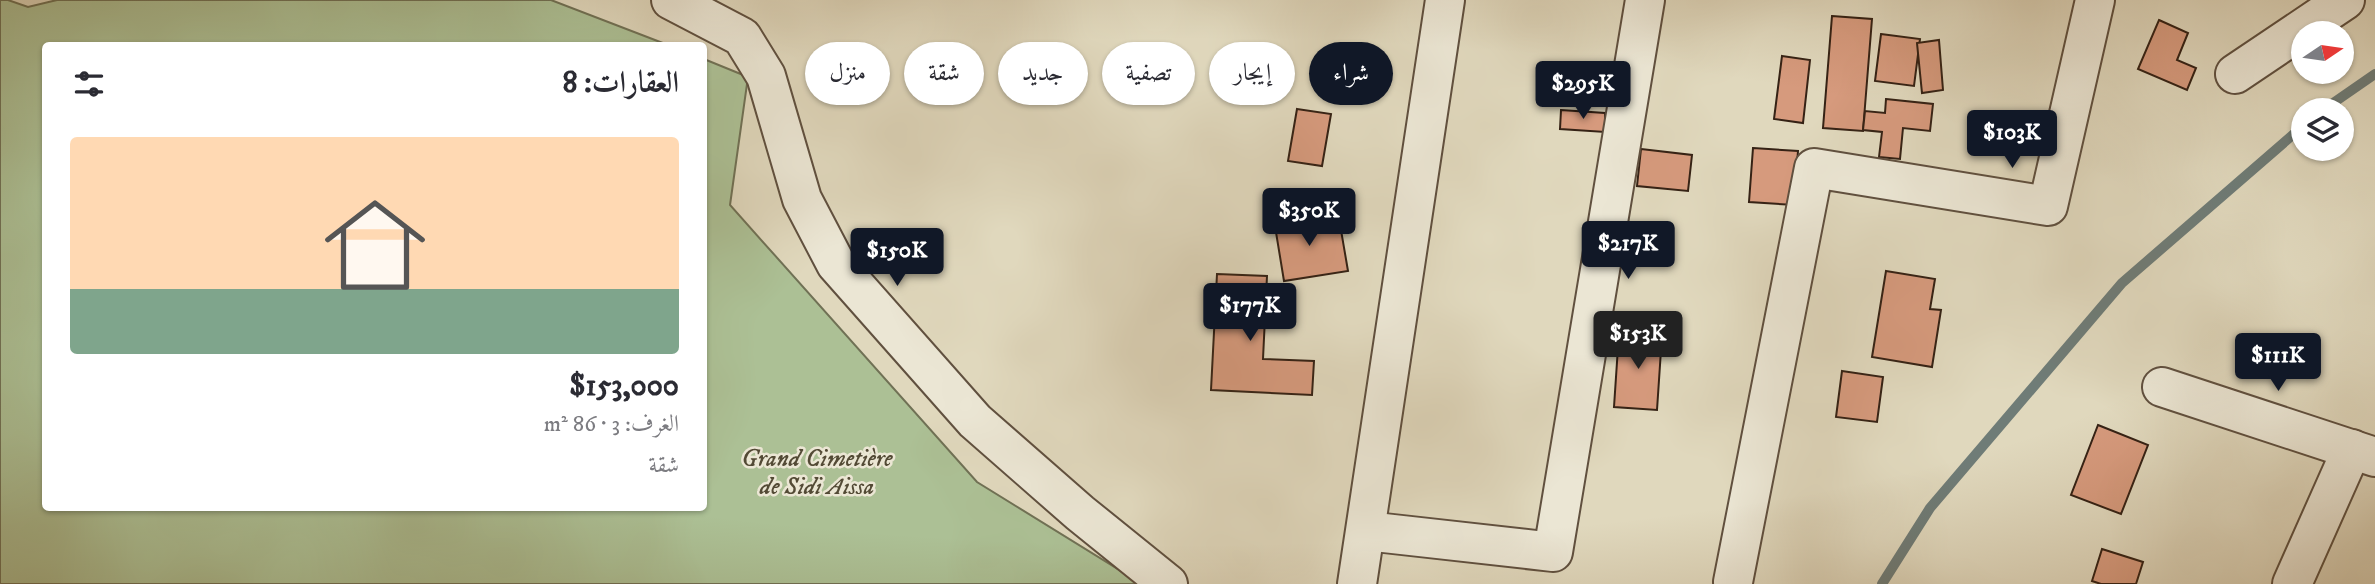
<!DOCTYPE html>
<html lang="ar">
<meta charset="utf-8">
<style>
body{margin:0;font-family:"IM FELL DW Pica",Amiri,serif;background:#f7f7f7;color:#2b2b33;direction:rtl;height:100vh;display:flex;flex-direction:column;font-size:26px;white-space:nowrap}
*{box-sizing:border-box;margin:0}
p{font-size:23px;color:#7c7c81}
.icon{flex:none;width:38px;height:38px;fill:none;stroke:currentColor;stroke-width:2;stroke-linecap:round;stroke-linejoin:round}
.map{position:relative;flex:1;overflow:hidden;direction:ltr}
.details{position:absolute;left:42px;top:42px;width:665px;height:469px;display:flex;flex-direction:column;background:#fff;border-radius:7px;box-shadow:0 2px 5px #0004;direction:rtl}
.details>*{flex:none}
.hud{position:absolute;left:728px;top:42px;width:665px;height:63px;direction:rtl;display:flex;gap:14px}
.needle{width:46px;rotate:77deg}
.controls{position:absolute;left:2291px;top:21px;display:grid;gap:14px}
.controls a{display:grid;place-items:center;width:63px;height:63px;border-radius:50%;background:#fff;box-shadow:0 2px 5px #0004;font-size:35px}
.price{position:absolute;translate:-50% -60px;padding:0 16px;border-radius:7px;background:#111827;color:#fff;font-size:23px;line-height:46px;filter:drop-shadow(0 2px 4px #0008)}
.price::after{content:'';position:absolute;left:50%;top:42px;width:21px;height:16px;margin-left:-10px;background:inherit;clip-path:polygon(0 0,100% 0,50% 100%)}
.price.on{background:#222;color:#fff}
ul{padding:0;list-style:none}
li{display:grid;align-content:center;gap:14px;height:371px;padding:0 28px}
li+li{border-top:2px solid #e1e1e2}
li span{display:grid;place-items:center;height:217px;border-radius:7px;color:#555}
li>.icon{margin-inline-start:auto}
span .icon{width:126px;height:126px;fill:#fffc;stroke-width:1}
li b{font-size:30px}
h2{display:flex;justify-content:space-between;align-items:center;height:84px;padding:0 28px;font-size:30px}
.chip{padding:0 24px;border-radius:32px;background:#fff;box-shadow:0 2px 5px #0004;font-size:24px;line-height:63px}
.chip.on{background:#111827;color:#fff}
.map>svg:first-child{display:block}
.green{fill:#acc095;stroke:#707155;stroke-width:2}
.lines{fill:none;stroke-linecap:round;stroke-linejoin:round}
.stream{stroke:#6f7c77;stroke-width:10}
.building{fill:#d69a7d;stroke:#352215;stroke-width:2}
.street-casing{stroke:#60503f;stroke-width:42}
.street{stroke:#ebe6d4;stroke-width:38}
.labels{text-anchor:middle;stroke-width:5;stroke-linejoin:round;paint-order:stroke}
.park-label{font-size:24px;font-style:italic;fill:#534a35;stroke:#ebe6d4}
</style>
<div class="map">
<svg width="2375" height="584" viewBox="0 0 2375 584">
<rect width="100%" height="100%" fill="#e0d8bd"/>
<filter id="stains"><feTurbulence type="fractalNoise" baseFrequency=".00286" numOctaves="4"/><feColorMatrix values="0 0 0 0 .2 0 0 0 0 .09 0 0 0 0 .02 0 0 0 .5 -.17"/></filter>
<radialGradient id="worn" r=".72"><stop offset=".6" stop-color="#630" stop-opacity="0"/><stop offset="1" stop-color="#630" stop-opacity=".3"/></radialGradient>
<path class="green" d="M0,0H8L28,7L57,0H551L668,45L46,46V508H704V59L748,77L730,205L977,482L1142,584H0Z"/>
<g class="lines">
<g class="stream">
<path d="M2323,110L2375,74"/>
<path d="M1882,584L1930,508L2122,283L2303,126"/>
</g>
</g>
<g class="building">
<path d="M1832,16L1872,19L1863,131L1823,128Z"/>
<path d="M2159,20L2188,33L2177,60L2196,68L2187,90L2138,69Z"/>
<path d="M1881,34L1920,39L1914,86L1875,81Z"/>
<path d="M1939,40L1943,90L1922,93L1917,43Z"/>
<path d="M1782,56L1810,60L1803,123L1774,119Z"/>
<path d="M1338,73L1357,74L1355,89L1337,88Z"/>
<path d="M1886,99L1933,104L1930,131L1903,128L1900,159L1879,157L1882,132L1863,130L1865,111L1885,113Z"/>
<path d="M1297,109L1331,114L1322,166L1288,161Z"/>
<path d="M1561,110L1605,113V132L1560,129Z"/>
<path d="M1753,148L1798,151L1794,205L1749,202Z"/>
<path d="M1641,149L1692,155L1688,191L1637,186Z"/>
<path d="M1316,213L1319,233L1341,230L1348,271L1284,281L1274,220Z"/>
<path d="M1886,271L1935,279L1930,309L1941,310L1932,367L1872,357Z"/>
<path d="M1217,274L1267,276L1263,359L1314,361L1312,395L1211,390Z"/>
<path d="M1619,332L1662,335L1657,410L1614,407Z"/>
<path d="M1842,371L1883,377L1877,422L1836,417Z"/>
<path d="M2098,425L2148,445L2121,514L2071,495Z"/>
<path d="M2102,549L2143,562L2136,584H2101L2092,581Z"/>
</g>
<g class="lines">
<defs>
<g id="street">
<path d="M671,0L742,37L766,76L802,199L836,264L975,421L1080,513L1168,584"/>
<path d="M2235,74L2345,0"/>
<path d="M2162,387L2375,457"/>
<path d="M1366,531L1553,552L1645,0"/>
<path d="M1733,582L1814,168L2048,206L2095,0"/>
<path d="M1357,584L1445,0"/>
<path d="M2292,584L2352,449"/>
</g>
</defs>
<use href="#street" class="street-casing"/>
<use href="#street" class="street"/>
</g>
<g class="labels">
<g class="park-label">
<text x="817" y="466">Grand Cimetière<tspan x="817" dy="28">de Sidi Aissa</tspan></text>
</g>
</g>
<rect width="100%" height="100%" filter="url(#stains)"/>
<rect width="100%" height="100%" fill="url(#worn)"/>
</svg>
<div class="controls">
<a><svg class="needle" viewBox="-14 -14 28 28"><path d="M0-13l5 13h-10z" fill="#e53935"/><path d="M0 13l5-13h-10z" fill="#7c7c81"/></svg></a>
<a><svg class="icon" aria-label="layers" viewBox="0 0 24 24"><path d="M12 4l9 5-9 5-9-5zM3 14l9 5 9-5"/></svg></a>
</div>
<b class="price" style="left:1583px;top:121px">$295K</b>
<b class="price" style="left:2012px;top:170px">$103K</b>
<b class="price" style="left:1309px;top:248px">$350K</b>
<b class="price" style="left:1628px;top:281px">$217K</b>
<b class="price" style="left:897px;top:288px">$150K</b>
<b class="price" style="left:1250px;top:343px">$177K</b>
<b class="price on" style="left:1638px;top:371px">$153K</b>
<b class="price" style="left:2278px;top:393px">$111K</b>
<div class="hud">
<a class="chip on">شراء</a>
<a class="chip">إيجار</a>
<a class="chip">تصفية</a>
<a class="chip">جديد</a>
<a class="chip">شقة</a>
<a class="chip">منزل</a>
</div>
<section class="details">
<h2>العقارات: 8<svg class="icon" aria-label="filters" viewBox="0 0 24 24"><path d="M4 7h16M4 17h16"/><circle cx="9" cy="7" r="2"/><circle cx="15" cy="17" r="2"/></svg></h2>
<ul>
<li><span style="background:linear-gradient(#ffd9b3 70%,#7fa58c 0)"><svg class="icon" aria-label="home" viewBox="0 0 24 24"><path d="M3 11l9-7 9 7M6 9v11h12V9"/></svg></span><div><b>$153,000</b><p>الغرف: 3 · 86 m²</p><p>شقة</p></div></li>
</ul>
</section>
</div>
